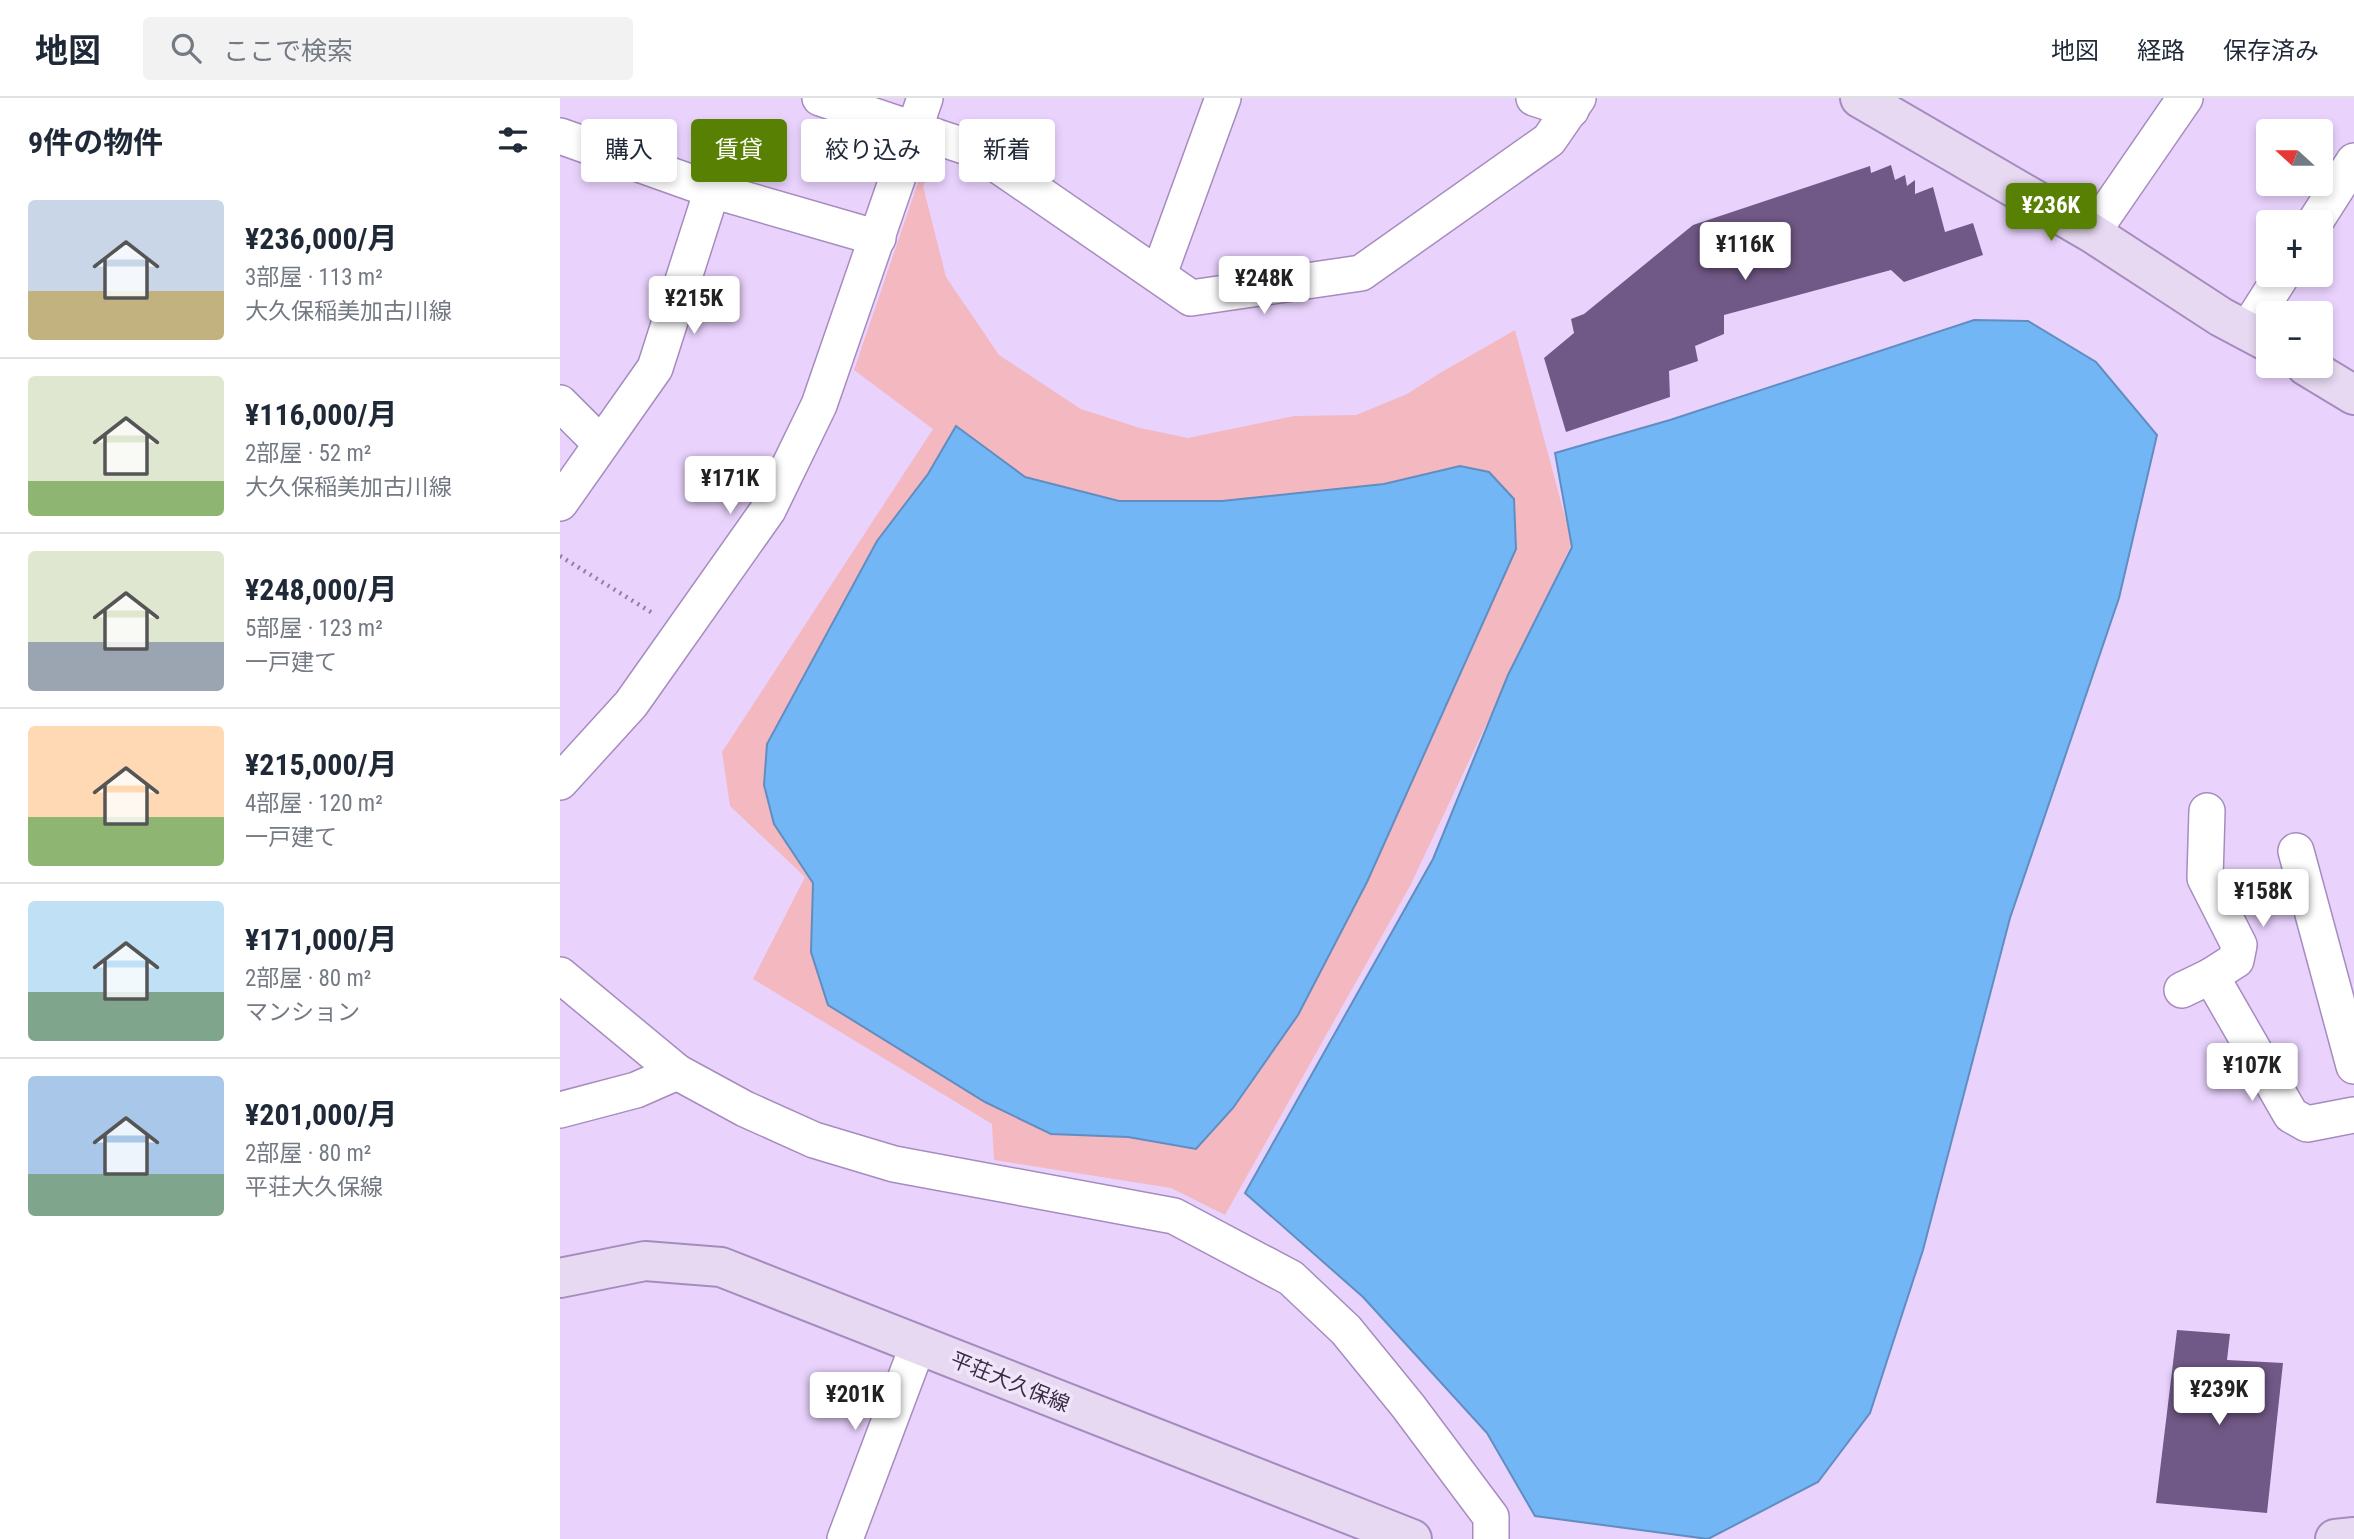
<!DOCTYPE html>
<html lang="ja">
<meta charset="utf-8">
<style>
body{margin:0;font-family:"Roboto Condensed","Noto Sans JP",sans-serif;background:#f2f2f3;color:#1f2937;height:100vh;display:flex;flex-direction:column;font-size:26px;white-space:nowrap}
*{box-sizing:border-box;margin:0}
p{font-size:23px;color:#747a83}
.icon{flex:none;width:38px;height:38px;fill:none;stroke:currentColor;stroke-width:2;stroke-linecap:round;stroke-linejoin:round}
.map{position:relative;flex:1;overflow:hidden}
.sheet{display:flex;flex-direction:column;background:#fff;width:560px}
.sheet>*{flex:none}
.guide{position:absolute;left:21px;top:21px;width:665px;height:63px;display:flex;gap:14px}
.needle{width:46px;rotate:291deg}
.tools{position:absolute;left:1696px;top:21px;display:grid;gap:14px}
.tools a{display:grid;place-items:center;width:77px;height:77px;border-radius:7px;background:#fff;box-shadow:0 4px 10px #0003;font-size:35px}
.price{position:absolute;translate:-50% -60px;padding:0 16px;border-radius:7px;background:#fff;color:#222;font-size:23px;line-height:46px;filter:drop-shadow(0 2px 4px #0008)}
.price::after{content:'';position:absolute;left:50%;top:42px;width:21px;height:16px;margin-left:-10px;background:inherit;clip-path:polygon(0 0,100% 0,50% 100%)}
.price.on{background:#588103;color:#fff}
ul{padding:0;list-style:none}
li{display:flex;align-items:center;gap:21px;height:175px;padding:0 28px}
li+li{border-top:2px solid #e0e1e3}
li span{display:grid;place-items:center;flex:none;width:196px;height:140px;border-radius:7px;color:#555}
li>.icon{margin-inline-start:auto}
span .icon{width:84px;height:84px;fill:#fffc;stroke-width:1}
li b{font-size:30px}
h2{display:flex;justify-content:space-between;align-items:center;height:84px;padding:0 28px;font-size:30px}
.pill{padding:0 24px;border-radius:7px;background:#fff;box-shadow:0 4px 10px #0003;font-size:24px;line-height:63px}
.pill.on{background:#588103;color:#fff}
header{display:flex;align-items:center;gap:42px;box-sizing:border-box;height:98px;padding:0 35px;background:#fff;border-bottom:2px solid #e0e1e3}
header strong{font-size:33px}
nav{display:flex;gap:38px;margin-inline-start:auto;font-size:24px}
.search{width:490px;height:63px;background:#f2f2f3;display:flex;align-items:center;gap:18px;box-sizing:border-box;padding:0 24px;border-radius:7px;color:#747a83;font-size:26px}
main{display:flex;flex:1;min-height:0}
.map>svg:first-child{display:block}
.green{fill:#f4b8c1;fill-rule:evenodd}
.water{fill:#72b6f6;stroke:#618dc0;stroke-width:2}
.building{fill:#715987}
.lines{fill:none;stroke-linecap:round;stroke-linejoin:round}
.minor-casing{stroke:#a68cbe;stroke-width:38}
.secondary-casing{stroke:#a68cbe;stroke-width:42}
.path{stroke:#9181a0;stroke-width:4.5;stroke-dasharray:2 5;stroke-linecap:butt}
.minor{stroke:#fff;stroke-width:35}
.secondary{stroke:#e6d9f1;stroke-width:38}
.labels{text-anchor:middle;stroke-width:7;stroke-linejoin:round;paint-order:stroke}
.street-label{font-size:21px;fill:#382d41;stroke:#f0e5fb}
</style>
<header>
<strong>地図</strong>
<div class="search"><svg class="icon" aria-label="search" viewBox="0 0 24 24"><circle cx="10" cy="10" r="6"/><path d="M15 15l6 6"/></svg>ここで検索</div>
<nav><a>地図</a><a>経路</a><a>保存済み</a></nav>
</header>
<main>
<section class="sheet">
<h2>9件の物件<svg class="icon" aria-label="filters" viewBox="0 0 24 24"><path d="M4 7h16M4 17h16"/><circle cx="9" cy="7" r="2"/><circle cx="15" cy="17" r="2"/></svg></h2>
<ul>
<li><span style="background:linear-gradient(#c9d6e8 65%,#c2b280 0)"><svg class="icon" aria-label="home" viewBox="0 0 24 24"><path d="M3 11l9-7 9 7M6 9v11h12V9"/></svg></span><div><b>¥236,000/月</b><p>3部屋 · 113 m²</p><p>大久保稲美加古川線</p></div></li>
<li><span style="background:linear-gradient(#dfe7d0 75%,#8fb573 0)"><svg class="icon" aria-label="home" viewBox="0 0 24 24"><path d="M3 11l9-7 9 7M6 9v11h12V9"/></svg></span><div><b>¥116,000/月</b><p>2部屋 · 52 m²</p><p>大久保稲美加古川線</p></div></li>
<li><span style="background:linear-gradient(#dfe7d0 65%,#9aa5b1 0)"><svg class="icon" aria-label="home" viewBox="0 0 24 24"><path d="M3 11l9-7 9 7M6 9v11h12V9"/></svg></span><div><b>¥248,000/月</b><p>5部屋 · 123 m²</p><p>一戸建て</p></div></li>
<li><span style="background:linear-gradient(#ffd9b3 65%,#8fb573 0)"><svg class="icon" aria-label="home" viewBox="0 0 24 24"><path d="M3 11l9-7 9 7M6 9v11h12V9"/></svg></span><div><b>¥215,000/月</b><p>4部屋 · 120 m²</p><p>一戸建て</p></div></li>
<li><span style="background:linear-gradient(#bfe0f5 65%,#7fa58c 0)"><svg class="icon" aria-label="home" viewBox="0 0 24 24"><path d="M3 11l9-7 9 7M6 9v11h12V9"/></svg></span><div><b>¥171,000/月</b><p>2部屋 · 80 m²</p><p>マンション</p></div></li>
<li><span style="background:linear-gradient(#a9c7e8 70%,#7fa58c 0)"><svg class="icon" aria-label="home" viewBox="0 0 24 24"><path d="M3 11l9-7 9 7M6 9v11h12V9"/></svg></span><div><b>¥201,000/月</b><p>2部屋 · 80 m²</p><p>平荘大久保線</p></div></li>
</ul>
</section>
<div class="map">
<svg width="1794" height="1441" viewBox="0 0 1794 1441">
<rect width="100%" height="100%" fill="#e9d3fd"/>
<path class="green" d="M366,61L376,64L363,88L386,179L439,257L521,311L580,330L628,340L734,318L796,317L847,296L880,275L955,232L1012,445L850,788L665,1117L611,1090L434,1062L432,1026L193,881L245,779L170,708L162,654L373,331L294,272ZM396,329L465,379L559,403H662L824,386L900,368L956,451L807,784L738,917L636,1051L568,1039L251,854L253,785L214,726L204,687L207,646L247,575Z"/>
<g class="water">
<path d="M1414,222L1468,223L1536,264L1597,337L1559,500L1450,820L1363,1152L1310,1315L1258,1384L1148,1441L975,1418L927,1335L803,1199L685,1095L873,761L948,577L1012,449L995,355L1110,322Z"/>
<path d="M396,328L465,379L559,403H662L824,386L900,368L929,374L954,401L956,451L807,784L738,917L673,1010L636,1051L568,1039L491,1036L425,1004L268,907L251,854L253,785L214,726L204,687L207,646L317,443L368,376Z"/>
</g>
<g class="building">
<path d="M1331,67L1335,82L1345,77L1347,88L1355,82V96L1373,89L1385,134L1413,125L1423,157L1344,184L1331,172L1164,217V236L1135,248L1138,263L1109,273L1110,299L1006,334L984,260L1014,235L1011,221L1024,216L1133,127L1310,68L1311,75Z"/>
<path d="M1617,1232L1670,1236L1667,1262L1723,1265L1707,1415L1596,1405Z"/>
</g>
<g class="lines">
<defs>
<g id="minor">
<path d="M260,0L416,52L631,200L801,175L989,42L1018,0"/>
<path d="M974,0L1011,12"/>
<path d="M0,38L152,92L318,140"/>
<path d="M1755,124L1794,63"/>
<path d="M1532,135L1625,0"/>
<path d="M599,176L663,0"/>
<path d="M1687,232L1722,177"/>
<path d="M0,305L41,346"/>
<path d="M0,405L95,270L152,92"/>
<path d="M0,684L71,606L208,412L259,307L365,0"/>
<path d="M1736,753L1794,968"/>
<path d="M0,877L117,974L185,1011L254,1042L334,1066L614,1118L731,1180L786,1232L848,1308L931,1419V1441"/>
<path d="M1651,878L1731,1017L1747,1026L1794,1017"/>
<path d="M1622,892L1651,878L1676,862L1679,847L1645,780L1647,713"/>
<path d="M0,1012L76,992L117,974"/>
<path d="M285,1441L358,1247"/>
</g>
<g id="secondary">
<path d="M1300,0L1532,135L1661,219L1708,244"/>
<path d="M1746,268L1794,297"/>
<path d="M0,1180L85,1163L161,1169L852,1441"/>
<path d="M1775,1441L1794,1439"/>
</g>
</defs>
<use href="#minor" class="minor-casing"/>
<use href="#secondary" class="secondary-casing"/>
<path class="path" d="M0,458L94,516"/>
<use href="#minor" class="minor"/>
<use href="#secondary" class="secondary"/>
</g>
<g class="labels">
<g class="street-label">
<text transform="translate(450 1284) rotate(22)" y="7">平荘大久保線</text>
</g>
</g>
</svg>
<div class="tools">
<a><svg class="needle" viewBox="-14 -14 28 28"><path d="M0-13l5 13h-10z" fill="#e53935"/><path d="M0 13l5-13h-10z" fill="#747a83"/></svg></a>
<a>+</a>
<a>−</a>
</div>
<b class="price on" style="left:1491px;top:145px">¥236K</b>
<b class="price" style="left:1185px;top:184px">¥116K</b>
<b class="price" style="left:704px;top:218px">¥248K</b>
<b class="price" style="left:134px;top:238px">¥215K</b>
<b class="price" style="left:170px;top:418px">¥171K</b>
<b class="price" style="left:1703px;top:831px">¥158K</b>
<b class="price" style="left:1692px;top:1005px">¥107K</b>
<b class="price" style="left:1659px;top:1329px">¥239K</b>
<b class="price" style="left:295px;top:1334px">¥201K</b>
<div class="guide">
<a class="pill">購入</a>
<a class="pill on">賃貸</a>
<a class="pill">絞り込み</a>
<a class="pill">新着</a>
</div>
</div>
</main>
